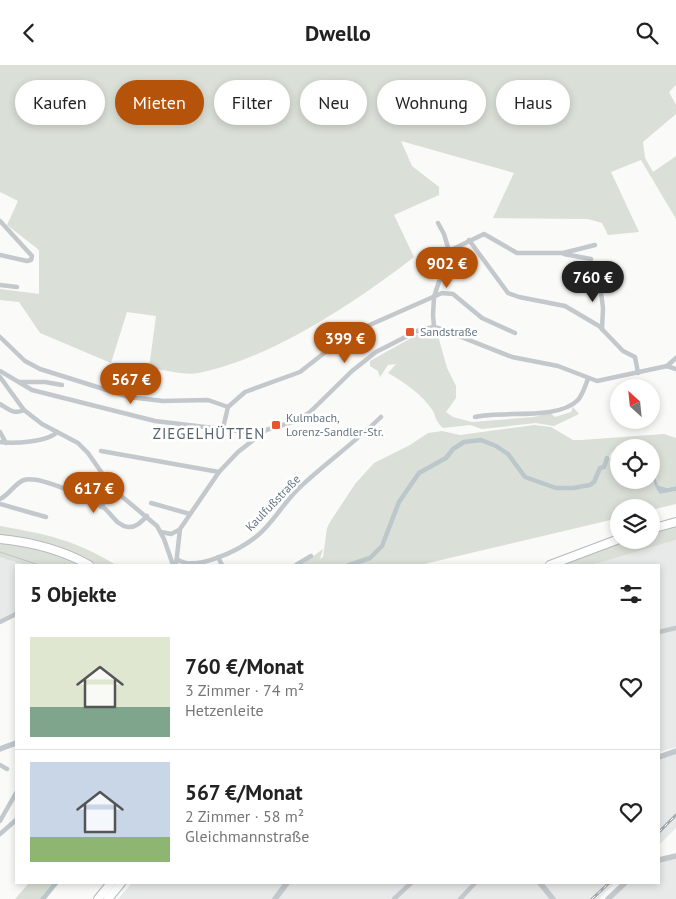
<!DOCTYPE html>
<html lang="de">
<meta charset="utf-8">
<style>
body{margin:0;font-family:"PT Sans",sans-serif;background:#f6f6f6;color:#222;height:100vh;display:flex;flex-direction:column;font-size:19px;white-space:nowrap}
*{box-sizing:border-box;margin:0}
p{font-size:16px;color:#767676}
.icon{flex:none;width:28px;height:28px;fill:none;stroke:currentColor;stroke-width:2;stroke-linecap:round;stroke-linejoin:round}
.map{position:relative;flex:1;overflow:hidden}
.panel{position:absolute;left:15px;top:499px;width:645px;height:320px;display:flex;flex-direction:column;background:#fff;border-radius:0px;box-shadow:0 2px 8px #0003}
.panel>*{flex:none}
.banner{position:absolute;left:15px;top:15px;width:646px;height:45px;display:flex;gap:10px}
.needle{width:32px;rotate:333deg}
.buttons{position:absolute;left:610px;top:314px;display:grid;gap:10px}
.buttons a{display:grid;place-items:center;width:50px;height:50px;border-radius:50%;background:#fff;box-shadow:0 2px 8px #0003;font-size:25px}
.price{position:absolute;translate:-50% -42px;padding:0 11px;border-radius:18px;background:#b45309;color:#fff;font-size:16px;line-height:32px;filter:drop-shadow(0 1px 2px #0008)}
.price::after{content:'';position:absolute;left:50%;top:30px;width:15px;height:11px;margin-left:-8px;background:inherit;clip-path:polygon(0 0,100% 0,50% 100%)}
.price.current{background:#222;color:#fff}
ul{padding:0;list-style:none}
li{display:flex;align-items:center;gap:15px;height:125px;padding:0 15px}
li+li{border-top:1px solid #e0e0e0}
li span{display:grid;place-items:center;flex:none;width:140px;height:100px;border-radius:0px;color:#555}
li>.icon{margin-inline-start:auto}
span .icon{width:60px;height:60px;fill:#fffc;stroke-width:1}
li b{font-size:21px}
h2{display:flex;justify-content:space-between;align-items:center;height:60px;padding:0 15px;font-size:21px}
.chip{padding:0 18px;border-radius:22px;background:#fff;box-shadow:0 2px 8px #0003;font-size:18px;line-height:45px}
.chip.current{background:#b45309;color:#fff}
header{display:flex;justify-content:space-between;align-items:center;height:65px;padding:0 15px;background:#fff;font-size:22px;font-weight:700}
.map>svg:first-child{display:block}
.built{fill:#e8e9e9}
.green{fill:#dadfd7}
.water{fill:#bbc7cb}
.lines{fill:none;stroke-linecap:round;stroke-linejoin:round}
.stream{stroke:#bbc7cb;stroke-width:1}
.canal{stroke:#bbc7cb;stroke-width:4.5}
.primary-casing{stroke:#b5babe;stroke-width:10}
.trunk-casing{stroke:#b4b9bd;stroke-width:10}
.minor{stroke:#c3c8cc;stroke-width:4.5}
.tertiary{stroke:#c3c8cc;stroke-width:5.5}
.primary{stroke:#fff;stroke-width:8}
.trunk{stroke:#fff;stroke-width:8}
.rail-casing{stroke:#a2aab0;stroke-width:3}
.rail{stroke:#fff;stroke-width:1;stroke-dasharray:4;stroke-linecap:butt}
.poi-dot{fill:#e4572e;stroke:#fff;stroke-width:2}
.labels{text-anchor:middle;stroke-width:5;stroke-linejoin:round;paint-order:stroke}
.poi-label{font-size:12px;fill:#657683;stroke:#fff;text-anchor:start}
.street-label{font-size:12px;fill:#657683;stroke:#fff}
.quarter-label{font-size:15px;letter-spacing:1px;fill:#57646e;stroke:#fff}
</style>
<header><svg class="icon" aria-label="back" viewBox="0 0 24 24"><path d="M15 5l-7 7 7 7"/></svg>Dwello<svg class="icon" aria-label="search" viewBox="0 0 24 24"><circle cx="10" cy="10" r="6"/><path d="M15 15l6 6"/></svg></header>
<div class="map">
<svg width="676" height="834" viewBox="0 0 676 834">
<rect width="100%" height="100%" fill="#fafaf8"/>
<g class="built">
<path d="M676,475V682L659,687V500H592Z"/>
<path d="M0,492L20,497L19,500H16V548L0,555Z"/>
<path d="M676,688V763L659,780V694Z"/>
<path d="M676,793V834H612L629,818H659V798Z"/>
<path d="M132,818H615L599,834H118Z"/>
</g>
<g class="green">
<path d="M0,0H676V20L669,27L676,40V49L643,77L645,93L653,107L676,91V154L641,95L611,107L639,167L608,170L602,158L588,154L493,153L514,108L401,76L412,101L439,122V130L394,150L414,192C356,237 271,294 198,308C184,311 164,304 149,303L156,251L127,247L111,298L40,268L19,237L0,235V224L39,229V185L7,160L18,136L0,127Z"/>
<path d="M430,265L437,267L447,303L456,321V333L446,347L453,352L472,357L534,352L550,348L555,352L571,347L573,342L579,349L554,361L536,358L482,364L470,360L443,363C437,358 436,353 433,346C423,330 404,317 388,308L396,299L388,300L380,312L378,306L370,301V296L420,268Z"/>
<path d="M534,360L551,362L573,375H581L664,369L676,373V421L667,423L658,420L654,411L651,382H619V386L612,387L606,397L613,390L619,389V415L651,414L660,429L676,426V439L651,445V442H619V453L420,500H301L323,484L320,494L323,492L327,463L330,457L355,419L374,398L410,380L428,368L442,366L460,370Z"/>
<path d="M676,460V475L592,500H556L625,475H651V467Z"/>
<path d="M0,461C46,469 75,475 116,500H25L0,492Z"/>
<path d="M29,818H56L43,834H15Z"/>
</g>
<path class="water" d="M651,390C657,398 653,410 658,420L667,423L676,421V426L660,429C650,416 651,405 651,390Z"/>
<g class="lines">
<path class="stream" d="M0,487L39,500"/>
<g class="canal">
<path d="M349,500L370,493L382,481L399,437L419,408L446,393L453,384L464,377L481,375L496,381L508,389L525,412L556,423H573L590,420L594,417L600,403L604,402L607,393"/>
<path d="M43,834L56,818"/>
</g>
<defs>
<path id="primary" d="M0,474C31,477 62,485 89,500"/>
<g id="trunk">
<path d="M651,464L676,457"/>
<path d="M550,500L619,474"/>
<path d="M98,834L111,818"/>
<path d="M108,834L121,818"/>
</g>
</defs>
<use href="#primary" class="primary-casing"/>
<use href="#trunk" class="trunk-casing"/>
<g class="minor">
<path d="M0,156L32,191L31,195L27,196L0,190"/>
<path d="M469,175L508,228L519,232L565,241L599,261L623,286L635,292L638,308"/>
<path d="M449,186L484,169L517,188H563L595,180"/>
<path d="M564,189L591,194"/>
<path d="M599,211L603,243L602,264"/>
<path d="M0,220L17,222"/>
<path d="M434,262L433,250L434,232L449,186L444,169L438,158"/>
<path d="M0,272L25,296L40,304L129,332L163,336L208,335L228,342"/>
<path d="M667,301L676,293"/>
<path d="M667,301L676,304"/>
<path d="M0,306L32,325L155,356L239,366H265"/>
<path d="M0,312L24,345L42,359L78,378L88,388L113,424L157,461L164,474L173,500"/>
<path d="M19,317H45L62,320"/>
<path d="M0,339C8,344 14,350 24,345"/>
<path d="M475,352C502,345 557,356 578,335C583,329 585,321 588,314"/>
<path d="M223,363L228,342L245,327L300,307L347,270L442,228L453,229L482,253L515,268"/>
<path d="M0,367L6,378"/>
<path d="M0,377C13,379 48,377 57,367"/>
<path d="M101,386L219,407"/>
<path d="M0,434C9,430 15,418 24,415C39,410 91,434 104,443C112,449 117,461 128,462C136,463 142,456 147,451"/>
<path d="M151,438L190,449"/>
<path d="M0,439L46,452"/>
<path d="M101,442L113,424"/>
<path d="M161,467L171,469L179,465"/>
<path d="M218,492L222,500"/>
<path d="M177,494C195,508 241,484 257,471C273,458 284,437 300,422C326,398 355,377 381,352"/>
<path d="M176,500L180,464L219,407L238,387L266,365L293,357L309,348L352,306L376,287L419,265L434,262L441,264L512,292L558,301L597,316L667,301"/>
<path d="M296,500L311,491"/>
<path d="M0,557L16,549"/>
<path d="M659,567L676,563"/>
<path d="M0,700L7,704"/>
<path d="M0,756L16,728"/>
<path d="M0,769L16,755"/>
<path d="M394,834L411,818"/>
<path d="M460,834L475,818"/>
</g>
<g class="tertiary">
<path d="M0,684L16,678"/>
<path d="M659,692L676,686"/>
<path d="M659,795L676,791"/>
<path d="M540,818L553,834"/>
<path d="M275,834L287,818"/>
<path d="M608,834L625,818"/>
</g>
<use href="#primary" class="primary"/>
<use href="#trunk" class="trunk"/>
<defs>
<g id="rail">
<path d="M659,767L676,750"/>
<path d="M592,834L609,818"/>
</g>
</defs>
<use href="#rail" class="rail-casing"/>
<use href="#rail" class="rail"/>
</g>
<g class="poi-dot">
<rect x="405" y="262" width="10" height="10" rx="2.5"/>
<rect x="271" y="355" width="10" height="10" rx="2.5"/>
</g>
<g class="labels">
<g class="poi-label">
<text x="420" y="271">Sandstraße</text>
<text x="286" y="357">Kulmbach,<tspan x="286" dy="14">Lorenz-Sandler-Str.</tspan></text>
</g>
<g class="street-label">
<text transform="translate(273 438) rotate(-46)" y="4">Kaulfußstraße</text>
</g>
<g class="quarter-label">
<text x="209" y="374">ZIEGELHÜTTEN</text>
</g>
</g>
</svg>
<div class="buttons">
<a><svg class="needle" viewBox="-14 -14 28 28"><path d="M0-13l5 13h-10z" fill="#e53935"/><path d="M0 13l5-13h-10z" fill="#767676"/></svg></a>
<a><svg class="icon" aria-label="locate" viewBox="0 0 24 24"><circle cx="12" cy="12" r="6"/><path d="M12 2v4M12 18v4M2 12h4M18 12h4"/></svg></a>
<a><svg class="icon" aria-label="layers" viewBox="0 0 24 24"><path d="M12 4l9 5-9 5-9-5zM3 14l9 5 9-5"/></svg></a>
</div>
<b class="price" style="left:447px;top:224px">902 €</b>
<b class="price current" style="left:593px;top:238px">760 €</b>
<b class="price" style="left:345px;top:299px">399 €</b>
<b class="price" style="left:131px;top:340px">567 €</b>
<b class="price" style="left:94px;top:449px">617 €</b>
<div class="banner">
<a class="chip">Kaufen</a>
<a class="chip current">Mieten</a>
<a class="chip">Filter</a>
<a class="chip">Neu</a>
<a class="chip">Wohnung</a>
<a class="chip">Haus</a>
</div>
<section class="panel">
<h2>5 Objekte<svg class="icon" aria-label="filters" viewBox="0 0 24 24"><path d="M4 7h16M4 17h16"/><circle cx="9" cy="7" r="2"/><circle cx="15" cy="17" r="2"/></svg></h2>
<ul>
<li><span style="background:linear-gradient(#dfe7d0 70%,#7fa58c 0)"><svg class="icon" aria-label="home" viewBox="0 0 24 24"><path d="M3 11l9-7 9 7M6 9v11h12V9"/></svg></span><div><b>760 €/Monat</b><p>3 Zimmer · 74 m²</p><p>Hetzenleite</p></div><svg class="icon" aria-label="heart" viewBox="0 0 24 24"><path d="M12 20l-8-8c-3-5 5-10 8-4 3-6 11-1 8 4z"/></svg></li>
<li><span style="background:linear-gradient(#c9d6e8 75%,#8fb573 0)"><svg class="icon" aria-label="home" viewBox="0 0 24 24"><path d="M3 11l9-7 9 7M6 9v11h12V9"/></svg></span><div><b>567 €/Monat</b><p>2 Zimmer · 58 m²</p><p>Gleichmannstraße</p></div><svg class="icon" aria-label="heart" viewBox="0 0 24 24"><path d="M12 20l-8-8c-3-5 5-10 8-4 3-6 11-1 8 4z"/></svg></li>
</ul>
</section>
</div>
